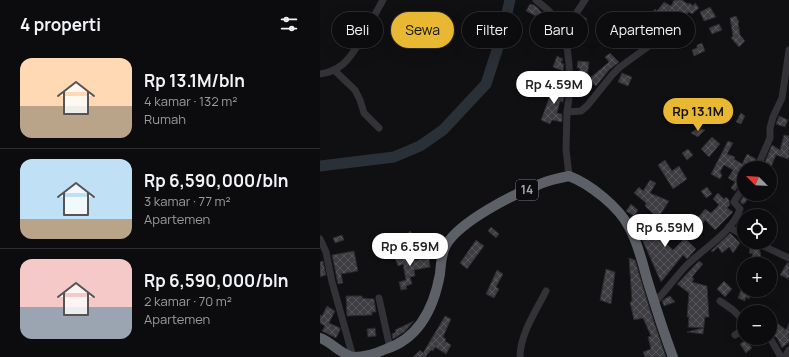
<!DOCTYPE html>
<html lang="id">
<meta charset="utf-8">
<style>
body{margin:0;font-family:Manrope,sans-serif;background:#1a1a1c;color:#f1f3f6;height:100vh;display:flex;flex-direction:column;font-size:15px;white-space:nowrap}
*{box-sizing:border-box;margin:0}
p{font-size:13px;color:#9a9b9e}
.icon{flex:none;width:22px;height:22px;fill:none;stroke:currentColor;stroke-width:2;stroke-linecap:round;stroke-linejoin:round}
.map{position:relative;flex:1;overflow:hidden}
.sheet{display:flex;flex-direction:column;background:#0c0c0e;width:320px}
.sheet>*{flex:none}
.hud{position:absolute;left:12px;top:12px;width:380px;height:36px;display:flex;gap:8px}
.needle{width:26px;rotate:294deg}
.buttons{position:absolute;left:417px;top:161px;display:grid;gap:8px}
.buttons a{display:grid;place-items:center;width:40px;height:40px;border-radius:50%;background:#0c0c0e;box-shadow:0 4px 16px #0002,0 0 0 1px #2c2c2e;font-size:20px}
.price{position:absolute;translate:-50% -34px;padding:0 9px;border-radius:14px;background:#fff;color:#222;font-size:13px;line-height:26px;filter:drop-shadow(0 1px 2px #0008)}
.price::after{content:'';position:absolute;left:50%;top:24px;width:12px;height:9px;margin-left:-6px;background:inherit;clip-path:polygon(0 0,100% 0,50% 100%)}
.price.selected{background:#e8b832;color:#111}
ul{padding:0;list-style:none}
li{display:flex;align-items:center;gap:12px;height:100px;padding:0 20px}
li+li{border-top:1px solid #2c2c2e}
li span{display:grid;place-items:center;flex:none;width:112px;height:80px;border-radius:12px;color:#555}
li>.icon{margin-inline-start:auto}
span .icon{width:48px;height:48px;fill:#fffc;stroke-width:1}
li b{font-size:17px}
h2{display:flex;justify-content:space-between;align-items:center;height:48px;padding:0 20px;font-size:17px}
.chip{padding:0 14px;border-radius:18px;background:#0c0c0e;box-shadow:0 4px 16px #0002,0 0 0 1px #2c2c2e;font-size:14px;line-height:36px}
.chip.selected{background:#e8b832;color:#111}
main{display:flex;flex:1;min-height:0}
.map>svg:first-child{display:block}
.lines{fill:none;stroke-linecap:round;stroke-linejoin:round}
.river{stroke:#2a3037;stroke-width:11}
.building{fill:url(#building-cross-hatch);stroke:#2b2a2e}
.minor{stroke:#323237;stroke-width:7}
.highway{stroke:#5e6067;stroke-width:10}
.labels{text-anchor:middle;stroke-width:4;stroke-linejoin:round;paint-order:stroke}
.shield{fill:#0c0b0d;stroke:#757880;stroke-width:1}
.shield-label{font-size:12px;font-weight:bold;fill:#a2a6b2}
</style>
<main>
<section class="sheet">
<h2>4 properti<svg class="icon" aria-label="filters" viewBox="0 0 24 24"><path d="M4 7h16M4 17h16"/><circle cx="9" cy="7" r="2"/><circle cx="15" cy="17" r="2"/></svg></h2>
<ul>
<li><span style="background:linear-gradient(#ffd9b3 60%,#b9a48a 0)"><svg class="icon" aria-label="home" viewBox="0 0 24 24"><path d="M3 11l9-7 9 7M6 9v11h12V9"/></svg></span><div><b>Rp 13.1M/bln</b><p>4 kamar · 132 m²</p><p>Rumah</p></div></li>
<li><span style="background:linear-gradient(#bfe0f5 75%,#b9a48a 0)"><svg class="icon" aria-label="home" viewBox="0 0 24 24"><path d="M3 11l9-7 9 7M6 9v11h12V9"/></svg></span><div><b>Rp 6,590,000/bln</b><p>3 kamar · 77 m²</p><p>Apartemen</p></div></li>
<li><span style="background:linear-gradient(#f6c9c9 60%,#9aa5b1 0)"><svg class="icon" aria-label="home" viewBox="0 0 24 24"><path d="M3 11l9-7 9 7M6 9v11h12V9"/></svg></span><div><b>Rp 6,590,000/bln</b><p>2 kamar · 70 m²</p><p>Apartemen</p></div></li>
</ul>
</section>
<div class="map">
<svg width="469" height="357" viewBox="0 0 469 357">
<defs>
<pattern id="building-cross-hatch" width="8" height="8" patternUnits="userSpaceOnUse"><rect width="8" height="8" fill="#3d3d42"/><path d="M0 0l8 8M0 8l8-8" fill="none" stroke="#56565b"/></pattern>
</defs>
<rect width="100%" height="100%" fill="#101012"/>
<g class="lines">
<path class="river" d="M0,166L74,157L100,146L123,130L166,84L181,38L190,0"/>
</g>
<g class="building">
<path d="M354,0H362L368,4L370,3L373,6L375,3L379,8L372,14L369,12L363,17L369,30L362,34L357,24L349,33H350L349,35L354,45L351,43L341,48L339,45L346,40L342,34H337L331,30L336,22L329,17L335,9L337,11L344,2L351,6Z"/>
<path d="M210,4L214,5L219,9V10L224,14L230,20L229,21L233,24L231,28L230,27L224,39L217,36L223,24L220,23L222,19L206,11Z"/>
<path d="M390,7L396,17L384,21L380,12Z"/>
<path d="M261,15L267,19L260,30L266,36L259,45L255,40L258,36L250,31Z"/>
<path d="M416,16L419,22L418,23L420,35L425,41L419,47L411,38L413,36L410,18Z"/>
<path d="M399,24L402,30L392,34L389,28Z"/>
<path d="M382,43L385,51L374,56L372,50L377,48V45Z"/>
<path d="M290,53L299,62L289,70L276,86L270,81L272,78H270L289,62L285,57Z"/>
<path d="M237,56L243,59L241,63L244,64L243,71L233,67Z"/>
<path d="M258,61L269,62L267,77L258,76L260,68H257Z"/>
<path d="M302,73L312,77L308,86L298,82Z"/>
<path d="M232,83L244,87L242,92L245,93L243,102L240,101L237,113L242,114V122L232,120L230,124L221,120L231,93L229,92Z"/>
<path d="M421,113L425,116L421,124L416,122Z"/>
<path d="M459,116L468,120L465,127L456,124Z"/>
<path d="M378,128L385,130L378,137L371,133Z"/>
<path d="M464,135L469,136V156L468,159L456,155L451,167L444,164L452,145L460,150Z"/>
<path d="M392,137L400,144L389,157L381,149Z"/>
<path d="M408,141L413,143L407,154L415,157L414,159L422,164L427,154L436,159L432,168H424V182L420,184L415,191L411,188L415,182L408,178L413,170L404,165L400,172L402,175L400,179L391,174Z"/>
<path d="M368,149L373,155L367,160L362,153Z"/>
<path d="M345,160L352,171L359,166L367,179L353,189L338,165Z"/>
<path d="M330,180L336,183L330,193L349,201L338,218L325,206L326,203L314,193L319,187L323,191Z"/>
<path d="M387,187L392,194L386,198L381,191Z"/>
<path d="M398,193L404,199L406,197L409,200L410,205L407,208L413,212L395,230L385,220L383,223L377,219L385,209L391,213L399,205L393,199Z"/>
<path d="M425,194H432L424,204H422L420,201Z"/>
<path d="M311,204L318,210L314,216L306,211Z"/>
<path d="M353,217L364,227L359,232L357,230L353,234L351,233L343,241L353,250L365,238L376,249L367,259L363,255L341,282L317,228L324,223L335,234L342,227L346,231L352,224L349,221Z"/>
<path d="M171,227L179,234L176,238L168,231Z"/>
<path d="M90,231L96,237L87,246L81,240Z"/>
<path d="M410,233L420,243L413,253L409,247L402,253L398,247L393,252L391,251Z"/>
<path d="M22,235L24,240L15,243L13,238Z"/>
<path d="M156,240L164,246L147,269L140,263Z"/>
<path d="M431,245L439,249L441,255L437,263L431,258L433,254L429,253Z"/>
<path d="M34,251L38,271L21,274L23,283L18,284L12,255Z"/>
<path d="M87,251L89,261L109,258L110,267L94,270L95,276L90,277L92,284L86,286L87,289L81,290L79,282L86,280L83,264L78,266L74,255Z"/>
<path d="M309,258L315,260L330,310L346,357H325L323,352L331,349L328,337L331,336L323,318L314,320L310,302L312,301Z"/>
<path d="M3,261L6,275L0,277V262Z"/>
<path d="M379,261L383,264L372,277L374,279L372,282L387,286L389,317H385L383,334L367,332L383,328L368,327L369,317H367L369,293L357,284Z"/>
<path d="M467,263H469V279L460,275Z"/>
<path d="M286,269L295,272L291,304L280,300Z"/>
<path d="M177,270L183,274L176,287L179,289L174,298L166,294Z"/>
<path d="M404,281L412,289L405,297L397,289Z"/>
<path d="M421,290H428L427,292L431,294L429,299L426,297L425,301L418,298Z"/>
<path d="M26,296H42V298L54,299L56,312H52V315L27,316Z"/>
<path d="M350,296L355,302L344,306L342,301L346,298Z"/>
<path d="M7,306L15,311L9,323L20,328V330L16,338L2,331L5,326L0,323V315L2,316Z"/>
<path d="M125,316L131,319L123,337L126,339L125,341L131,345L126,354L115,347L113,351L111,350L106,356L107,357H93L100,350L103,353Z"/>
<path d="M450,320L456,324L457,323L466,330L469,323V342L462,348L457,338L450,333Z"/>
<path d="M94,321L84,332L73,339L72,334L76,332L75,330Z"/>
<path d="M55,328L56,336L48,337L47,329Z"/>
<path d="M426,340L432,348L426,353L420,344Z"/>
</g>
<g class="lines">
<g class="minor">
<path d="M216,0L228,10L245,30"/>
<path d="M14,70L35,90L40,100L44,113L59,128"/>
<path d="M0,74C8,73 16,70 23,64C37,52 53,17 63,0"/>
<path d="M247,112L261,111L267,106L292,75L300,67L340,38"/>
<path d="M437,168L450,138V128L453,117L462,98L469,50"/>
<path d="M249,176L246,149L247,112L250,91L249,64L245,30L265,0"/>
<path d="M409,227L424,236"/>
<path d="M0,239L6,252L12,282L33,357"/>
<path d="M435,242L469,258"/>
<path d="M59,298L70,348"/>
<path d="M400,301L413,310L424,321"/>
<path d="M334,303C345,292 354,279 365,267C381,250 413,232 420,209L414,202L415,200L424,187"/>
<path d="M415,335L424,329"/>
<path d="M450,338L461,357"/>
<path d="M200,357C200,334 216,311 226,291"/>
<path d="M465,357L469,350"/>
</g>
<path class="highway" d="M0,338C12,342 21,355 34,357C45,357 57,353 66,349C100,338 114,307 120,274C121,264 121,254 126,245C140,221 194,194 220,184C229,180 239,178 249,176C270,184 299,207 309,227C318,243 322,261 327,279C335,305 343,331 353,357"/>
</g>
<g class="labels">
<rect class="shield" x="196" y="180" width="22" height="20" rx="3"/>
<g class="shield-label">
<text x="207" y="194">14</text>
</g>
</g>
</svg>
<div class="buttons">
<a><svg class="needle" viewBox="-14 -14 28 28"><path d="M0-13l5 13h-10z" fill="#e53935"/><path d="M0 13l5-13h-10z" fill="#9a9b9e"/></svg></a>
<a><svg class="icon" aria-label="locate" viewBox="0 0 24 24"><circle cx="12" cy="12" r="6"/><path d="M12 2v4M12 18v4M2 12h4M18 12h4"/></svg></a>
<a>+</a>
<a>−</a>
</div>
<b class="price" style="left:234px;top:105px">Rp 4.59M</b>
<b class="price selected" style="left:378px;top:132px">Rp 13.1M</b>
<b class="price" style="left:345px;top:248px">Rp 6.59M</b>
<b class="price" style="left:90px;top:267px">Rp 6.59M</b>
<div class="hud">
<a class="chip">Beli</a>
<a class="chip selected">Sewa</a>
<a class="chip">Filter</a>
<a class="chip">Baru</a>
<a class="chip">Apartemen</a>
</div>
</div>
</main>
